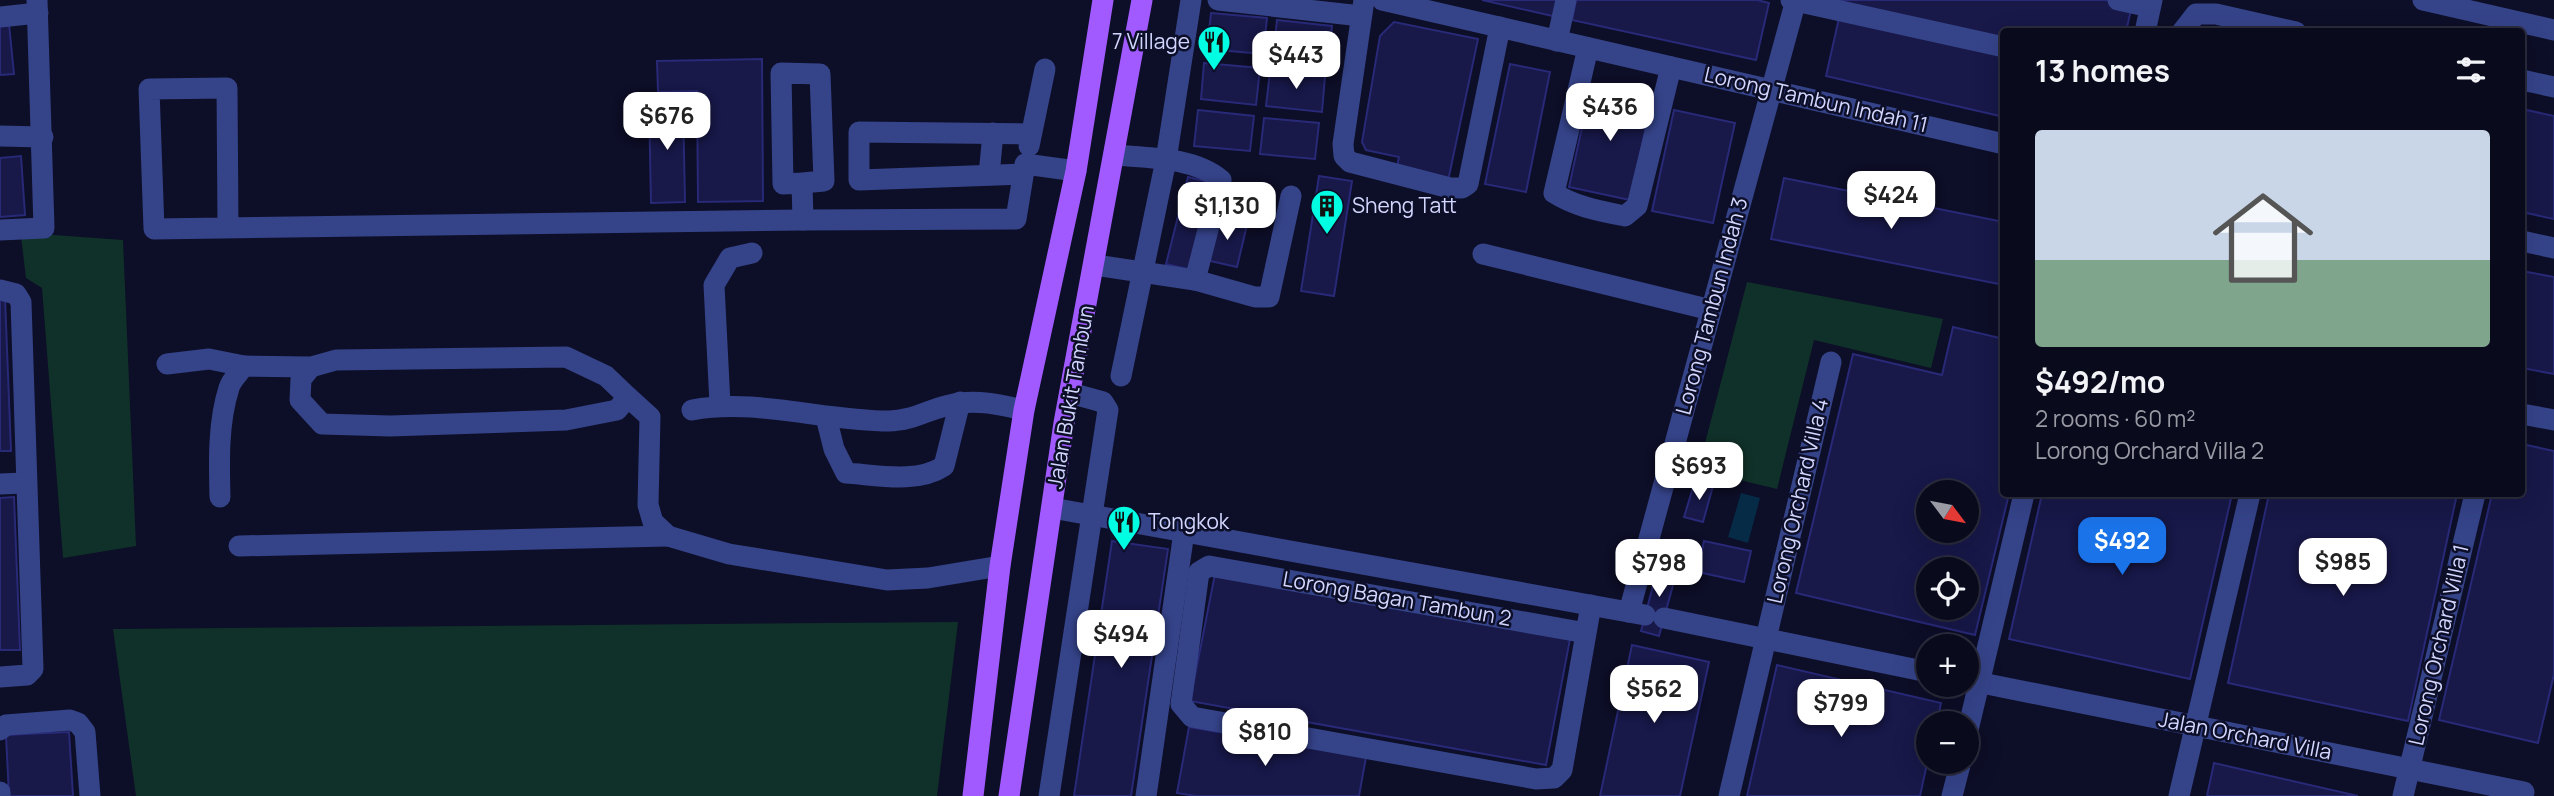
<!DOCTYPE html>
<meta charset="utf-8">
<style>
body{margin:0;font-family:Manrope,sans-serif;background:#131326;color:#f1f3f6;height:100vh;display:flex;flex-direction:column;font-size:26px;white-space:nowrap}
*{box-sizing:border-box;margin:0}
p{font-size:23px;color:#999aa4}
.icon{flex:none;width:38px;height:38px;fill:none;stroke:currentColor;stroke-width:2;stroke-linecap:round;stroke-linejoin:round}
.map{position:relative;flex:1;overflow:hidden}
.panel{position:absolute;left:2000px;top:28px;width:525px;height:469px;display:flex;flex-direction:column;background:#0a0a1d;border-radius:7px;box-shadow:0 7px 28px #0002,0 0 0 2px #2a2b3b}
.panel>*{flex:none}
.needle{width:46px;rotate:122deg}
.controls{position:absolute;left:1916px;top:480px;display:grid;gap:14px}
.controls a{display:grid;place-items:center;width:63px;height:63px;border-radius:50%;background:#0a0a1d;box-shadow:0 7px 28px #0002,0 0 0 2px #2a2b3b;font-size:35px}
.price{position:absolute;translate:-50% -60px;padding:0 16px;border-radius:14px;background:#fff;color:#222;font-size:23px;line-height:46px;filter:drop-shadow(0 2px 4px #0008)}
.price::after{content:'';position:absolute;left:50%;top:42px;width:21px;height:16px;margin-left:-10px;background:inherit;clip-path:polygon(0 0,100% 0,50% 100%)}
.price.selected{background:#1a73e8;color:#fff}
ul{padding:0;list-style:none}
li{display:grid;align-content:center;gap:14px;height:371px;padding:0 35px}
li+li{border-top:2px solid #2a2b3b}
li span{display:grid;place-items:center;height:217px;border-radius:7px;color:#555}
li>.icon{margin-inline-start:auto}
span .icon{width:126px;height:126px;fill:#fffc;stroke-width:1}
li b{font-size:30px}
h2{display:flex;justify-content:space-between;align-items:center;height:84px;padding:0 35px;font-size:30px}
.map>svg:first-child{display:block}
.green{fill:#103129}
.water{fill:#062b47}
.building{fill:#181849;stroke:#282977;stroke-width:2;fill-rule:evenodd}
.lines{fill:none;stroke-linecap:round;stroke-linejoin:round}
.minor{stroke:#354389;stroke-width:21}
.major{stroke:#a05aff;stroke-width:21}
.labels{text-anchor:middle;stroke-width:5;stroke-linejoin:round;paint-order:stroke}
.poi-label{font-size:21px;fill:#d3d7ff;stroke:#0d0e27;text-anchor:start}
.street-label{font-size:21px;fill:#d3d7ff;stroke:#0d0e27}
</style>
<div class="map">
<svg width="2554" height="796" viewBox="0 0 2554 796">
<rect width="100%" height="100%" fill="#0d0e27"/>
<g class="green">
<path d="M54,235L123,240L136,546L63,558L42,288L26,278L21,236Z"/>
<path d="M1747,282L1943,319L1931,368L1814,340L1777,489L1698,470Z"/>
<path d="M958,622L937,796H136L113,629Z"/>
</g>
<path class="water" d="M1741,493L1760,498L1748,543L1728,537Z"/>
<g class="building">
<path d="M1482,0H1561L1557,17Z"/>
<path d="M1576,0H1757L1769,3L1756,60L1572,20Z"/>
<path d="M1820,0H2109L2132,5L2126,32H2004V42Z"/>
<path d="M1211,13L1267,18L1263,54L1207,49Z"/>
<path d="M1839,18L2004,56V117L1826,76Z"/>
<path d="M1277,20L1332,26L1328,62L1273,56Z"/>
<path d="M1394,22L1478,39L1448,181L1396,171L1399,157L1366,150L1362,142L1380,36Z"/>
<path d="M0,24H9L14,74L0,75Z"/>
<path d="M762,59L763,201L698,202L697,91L658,92L657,61Z"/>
<path d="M1204,63L1260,68L1256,105L1201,99Z"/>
<path d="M1510,64L1550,72L1526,192L1485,184Z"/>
<path d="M1270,71L1325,76L1322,112L1266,106Z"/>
<path d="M1591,86L1652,99L1630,200L1569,187Z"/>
<path d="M683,102L685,202L651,203L649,103Z"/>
<path d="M2522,109L2554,116V219L2522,212Z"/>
<path d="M1198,110L1254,116L1250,151L1194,146Z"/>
<path d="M1674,110L1735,123L1713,223L1652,211Z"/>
<path d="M1264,118L1319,123L1315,159L1260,154Z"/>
<path d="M21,156L25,215L0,217V158Z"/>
<path d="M1319,176L1352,181L1334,296L1301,291Z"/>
<path d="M1188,177L1213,183L1191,270L1166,264Z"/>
<path d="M1784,178L2004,222V285L1771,239Z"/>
<path d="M1217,217L1247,225L1237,267L1206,260Z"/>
<path d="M2522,271L2554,277V374L2522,368Z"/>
<path d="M0,298H5L11,451H0Z"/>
<path d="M1953,327L2004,339V494H2009L1975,635L1796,593L1853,354L1942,375ZM1928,492H1967V530H1928ZM1928,569H1967V607H1928Z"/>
<path d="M2522,444L2554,451V674L2538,743L2439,720L2492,494H2522Z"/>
<path d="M1695,481L1713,486L1703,522L1684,517Z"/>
<path d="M2042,494H2232L2190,679L2009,639Z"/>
<path d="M2269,494H2457L2408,721L2228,683Z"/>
<path d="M14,497L20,650H0V498Z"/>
<path d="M1112,541L1168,549L1131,796H1074Z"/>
<path d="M1704,541L1751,551L1744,582L1684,569L1688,553L1701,556Z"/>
<path d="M1659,563L1678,567L1659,636L1641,631Z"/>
<path d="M1215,574L1570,639L1546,765L1190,701Z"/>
<path d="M1632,645L1709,662L1680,796H1600Z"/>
<path d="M1777,665L1941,703L1937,723H1928V759L1920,796H1747Z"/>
<path d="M1189,727L1366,757L1359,796H1196L1177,793Z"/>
<path d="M69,732L73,796H9L6,735Z"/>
<path d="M2214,763L2358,796H2207Z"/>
</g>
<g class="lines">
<g class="minor">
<path d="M1218,0L1361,16"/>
<path d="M1364,0L1343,144L1344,156L1350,162L1450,188H1462L1468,184L1500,27"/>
<path d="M1382,0L2004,144"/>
<path d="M1791,0L2004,47"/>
<path d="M2118,0L2150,7"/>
<path d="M2423,0L2554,30"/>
<path d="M0,17L38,13"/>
<path d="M2145,32L2152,0"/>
<path d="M2182,32L2196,14H2216L2296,32"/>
<path d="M1557,41L1566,0"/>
<path d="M1588,48L1554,193C1576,207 1600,211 1625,216L1637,206L1671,67"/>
<path d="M2522,80L2554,87"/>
<path d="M0,136L43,137"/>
<path d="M1029,146L1045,69"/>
<path d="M1023,174L859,180V132L1031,134"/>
<path d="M989,175L993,133"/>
<path d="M802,183L783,184L781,73L820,74L824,181L802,183L803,220L1016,219L1025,164L1076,171"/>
<path d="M228,228L227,88L149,89L154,229L803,220"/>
<path d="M0,230L44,228L37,0"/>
<path d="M2522,241L2554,248"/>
<path d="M1483,254L1711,310"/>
<path d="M1095,265L1195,280L1221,180C1194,157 1149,158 1114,155"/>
<path d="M1195,280L1255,297H1269L1291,196"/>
<path d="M0,290L16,294L21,302L33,669L27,675L0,677"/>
<path d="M167,364L209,359L244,366"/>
<path d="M1121,376L1166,160L1191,0"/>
<path d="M628,397L650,417L648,505L653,522L668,536L729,554L887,580L928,578L1000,566"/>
<path d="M720,404L714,285L730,258L752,253"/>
<path d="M692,410C756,398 824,421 889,421C915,421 935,405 961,403C982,400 1004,406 1024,410"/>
<path d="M2522,414L2554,420"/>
<path d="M826,417L834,449L846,473C877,475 917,484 944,466L960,402"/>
<path d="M0,484L24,483"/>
<path d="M220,497C219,462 218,422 229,388C231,380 239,373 244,366L311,367L336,360L566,357L606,376L628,397L617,410L566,420L390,426L322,424L300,400L301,379L311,367"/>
<path d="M1052,508L1645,615"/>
<path d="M239,546L668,536"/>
<path d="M1629,612L1796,0"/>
<path d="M1664,618L1928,672"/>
<path d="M1586,633L1209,566L1199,572L1181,704L1192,717L1536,779L1554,778L1562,770L1591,605"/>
<path d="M1967,680L2524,792"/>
<path d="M0,730L6,725L70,720L78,723L85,732L90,796"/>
<path d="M1967,734L2024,494"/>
<path d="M0,792V796"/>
<path d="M1049,796L1108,410L1103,402L1070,393"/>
<path d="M1146,796L1184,532"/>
<path d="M1729,796L1831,362"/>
<path d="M1952,796L1961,761"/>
<path d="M2179,796L2250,494"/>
<path d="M2403,796L2475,494"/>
</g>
<g class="major">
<path d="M973,796L1000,566L1024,410L1076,171L1103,0"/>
<path d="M1009,796L1064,423L1142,0"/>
</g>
</g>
<defs>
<symbol id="restaurant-pin" viewBox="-11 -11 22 30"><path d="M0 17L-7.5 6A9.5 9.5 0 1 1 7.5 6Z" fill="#00fee3" stroke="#0d0e27"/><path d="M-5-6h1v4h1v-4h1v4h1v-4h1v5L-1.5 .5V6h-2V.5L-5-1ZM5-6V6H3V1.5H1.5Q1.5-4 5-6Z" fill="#111"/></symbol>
<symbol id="building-pin" viewBox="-11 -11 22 30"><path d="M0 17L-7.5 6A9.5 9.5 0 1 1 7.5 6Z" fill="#00fee3" stroke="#0d0e27"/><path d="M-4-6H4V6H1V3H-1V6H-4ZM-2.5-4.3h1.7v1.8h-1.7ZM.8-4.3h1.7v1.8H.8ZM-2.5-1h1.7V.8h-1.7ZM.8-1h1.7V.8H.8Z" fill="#111"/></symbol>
</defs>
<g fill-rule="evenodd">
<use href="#restaurant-pin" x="1195" y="23" width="38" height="52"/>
<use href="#building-pin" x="1308" y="187" width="38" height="52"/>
<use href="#restaurant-pin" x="1105" y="503" width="38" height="52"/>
</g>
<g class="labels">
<g class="poi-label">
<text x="1190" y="49" text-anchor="end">7 Village</text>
<text x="1352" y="213">Sheng Tatt</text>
<text x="1148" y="529">Tongkok</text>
</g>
<g class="street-label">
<text transform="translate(1816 100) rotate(13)" y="7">Lorong Tambun Indah 11</text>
<text transform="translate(1712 306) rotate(-75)" y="7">Lorong Tambun Indah 3</text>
<text transform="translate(1071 397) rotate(-80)" y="7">Jalan Bukit Tambun</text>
<text transform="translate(1798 501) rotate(-77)" y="7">Lorong Orchard Villa 4</text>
<text transform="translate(1397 599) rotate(10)" y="7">Lorong Bagan Tambun 2</text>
<text transform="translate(2439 645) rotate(-77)" y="7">Lorong Orchard Villa 1</text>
<text transform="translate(2245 736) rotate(11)" y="7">Jalan Orchard Villa</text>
</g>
</g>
</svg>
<div class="controls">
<a><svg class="needle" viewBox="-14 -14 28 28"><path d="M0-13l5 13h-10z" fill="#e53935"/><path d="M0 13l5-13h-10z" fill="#999aa4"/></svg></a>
<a><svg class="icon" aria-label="locate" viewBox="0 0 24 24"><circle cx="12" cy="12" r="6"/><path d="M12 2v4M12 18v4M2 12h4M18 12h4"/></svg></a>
<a>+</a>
<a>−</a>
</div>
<b class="price" style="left:1296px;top:91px">$443</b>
<b class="price" style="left:1610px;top:143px">$436</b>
<b class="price" style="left:667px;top:152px">$676</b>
<b class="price" style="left:1891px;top:231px">$424</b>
<b class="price" style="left:1227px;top:242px">$1,130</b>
<b class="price" style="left:1699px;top:502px">$693</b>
<b class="price selected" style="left:2122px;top:577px">$492</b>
<b class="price" style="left:2343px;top:598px">$985</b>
<b class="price" style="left:1659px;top:599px">$798</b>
<b class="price" style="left:1121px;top:670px">$494</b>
<b class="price" style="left:1654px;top:725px">$562</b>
<b class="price" style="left:1841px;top:739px">$799</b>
<b class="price" style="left:1265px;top:768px">$810</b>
<section class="panel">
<h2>13 homes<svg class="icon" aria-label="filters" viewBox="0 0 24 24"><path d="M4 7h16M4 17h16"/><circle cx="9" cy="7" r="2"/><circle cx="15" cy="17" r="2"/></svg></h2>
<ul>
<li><span style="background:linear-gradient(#c9d6e8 60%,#7fa58c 0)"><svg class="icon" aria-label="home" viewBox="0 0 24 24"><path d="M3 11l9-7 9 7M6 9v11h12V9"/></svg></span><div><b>$492/mo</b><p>2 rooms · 60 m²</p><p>Lorong Orchard Villa 2</p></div></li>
</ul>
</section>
</div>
